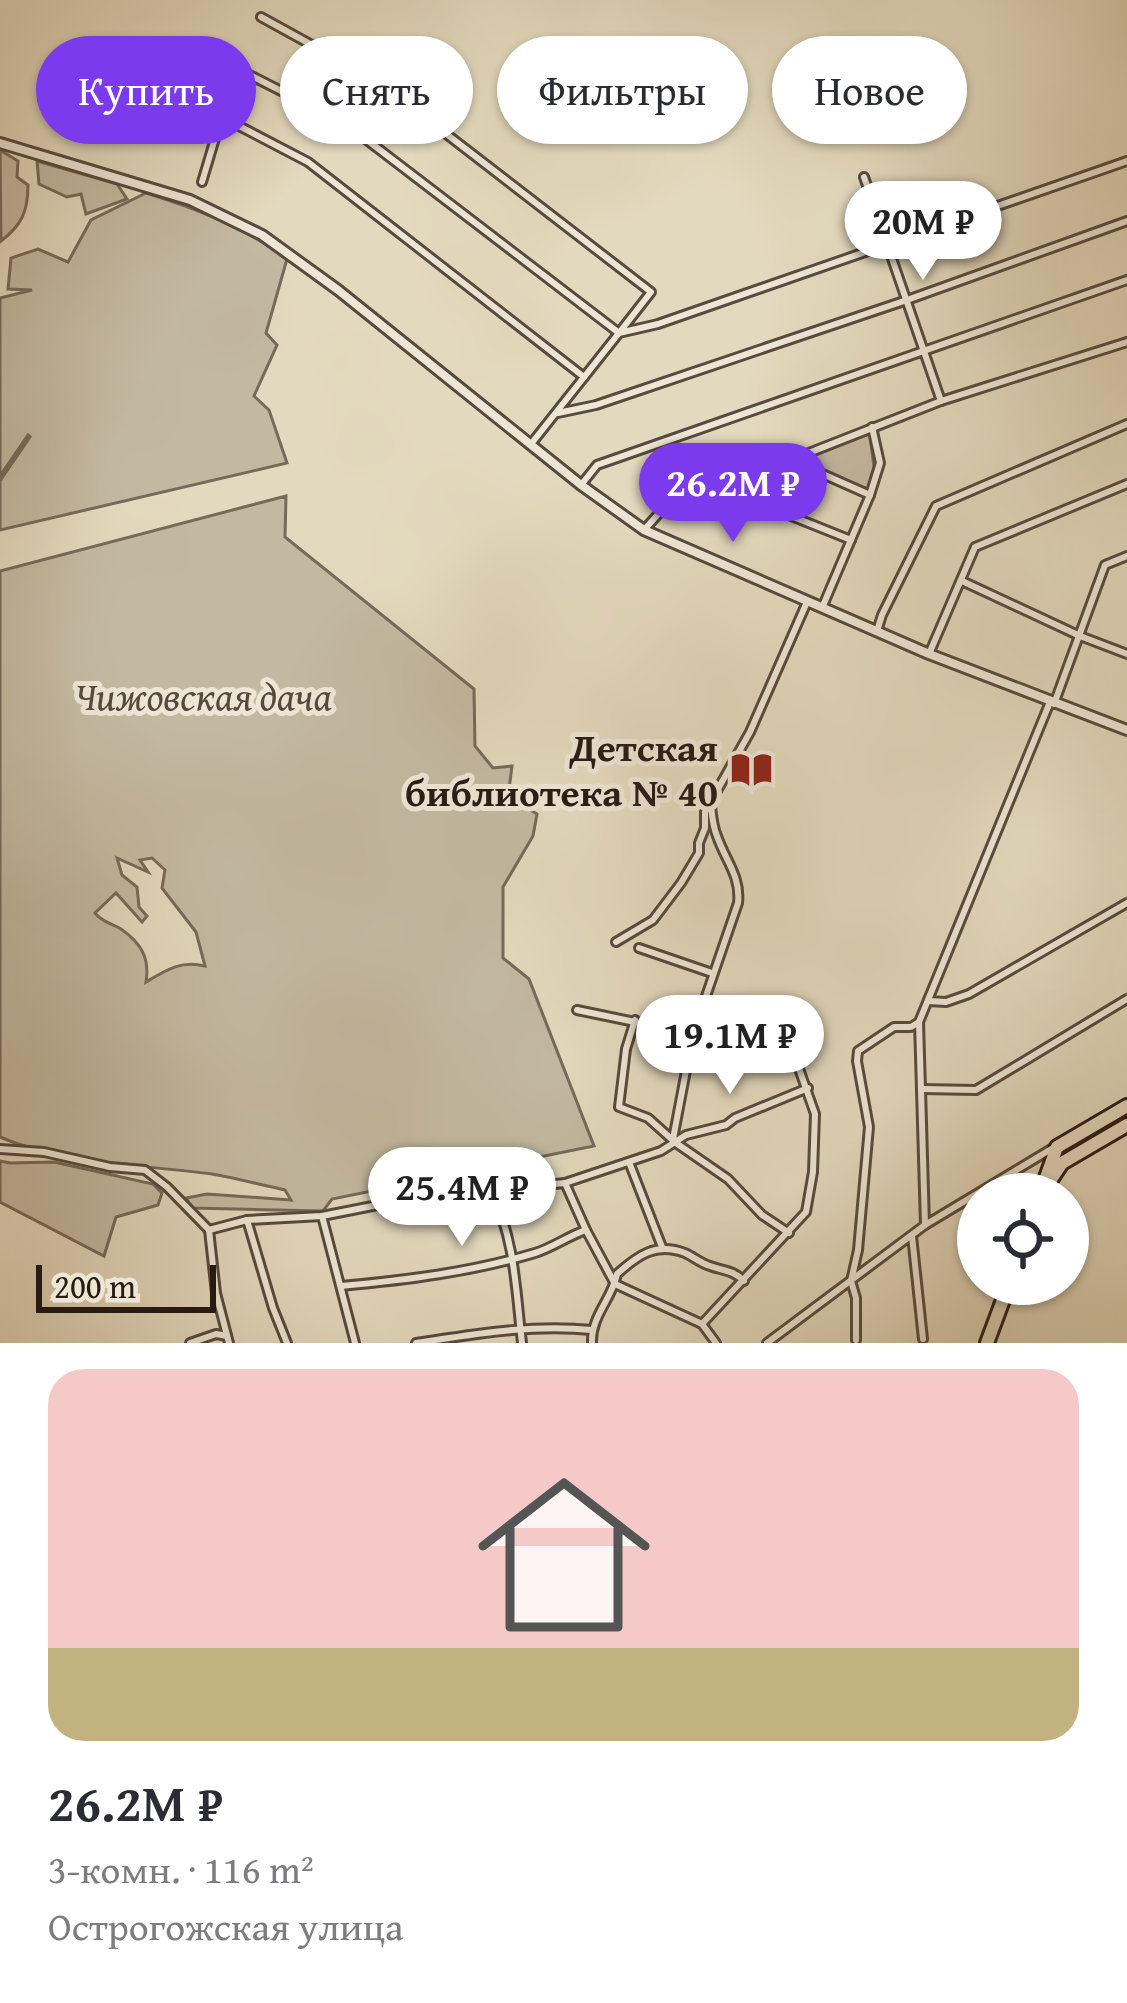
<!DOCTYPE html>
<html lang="ru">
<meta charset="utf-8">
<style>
body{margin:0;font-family:"Gentium Book Plus",serif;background:#f7f7f7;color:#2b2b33;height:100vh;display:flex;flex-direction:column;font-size:45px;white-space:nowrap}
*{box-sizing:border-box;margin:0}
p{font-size:39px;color:#7c7c81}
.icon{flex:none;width:66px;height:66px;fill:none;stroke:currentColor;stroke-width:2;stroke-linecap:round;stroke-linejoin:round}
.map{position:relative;height:1343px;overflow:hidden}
.details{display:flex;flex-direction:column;background:#fff;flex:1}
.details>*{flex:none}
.top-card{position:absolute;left:36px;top:36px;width:1056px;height:108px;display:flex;gap:24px}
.tools{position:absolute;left:957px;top:1173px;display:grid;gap:24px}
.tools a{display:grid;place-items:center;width:132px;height:132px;border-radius:50%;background:#fff;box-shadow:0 3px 9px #0004;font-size:60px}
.scale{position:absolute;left:36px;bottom:30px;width:180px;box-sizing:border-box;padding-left:12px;border:6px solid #281b14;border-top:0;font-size:33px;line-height:42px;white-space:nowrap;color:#281b14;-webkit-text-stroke:9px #ede6d5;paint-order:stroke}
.price{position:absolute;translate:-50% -102px;padding:0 27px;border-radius:42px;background:#fff;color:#222;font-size:39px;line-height:78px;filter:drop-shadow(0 3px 6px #0008)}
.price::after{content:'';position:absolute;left:50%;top:72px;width:36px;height:27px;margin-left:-18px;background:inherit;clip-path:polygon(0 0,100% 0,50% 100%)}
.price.active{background:#7c3aed;color:#fff}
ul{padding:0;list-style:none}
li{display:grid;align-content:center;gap:24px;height:636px;padding:0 48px}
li+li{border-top:3px solid #e1e1e2}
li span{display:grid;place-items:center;height:372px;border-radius:36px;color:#555}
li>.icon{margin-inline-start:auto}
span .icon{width:216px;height:216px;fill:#fffc;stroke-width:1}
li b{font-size:51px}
.chip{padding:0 42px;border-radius:54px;background:#fff;box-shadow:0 3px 9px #0004;font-size:42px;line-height:108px}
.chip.active{background:#7c3aed;color:#fff}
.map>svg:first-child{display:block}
.green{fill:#c3b9a1;stroke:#766a5a;stroke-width:3;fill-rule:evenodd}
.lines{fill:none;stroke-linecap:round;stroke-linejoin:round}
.minor-casing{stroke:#574a3e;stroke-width:12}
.tertiary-casing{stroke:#574a3e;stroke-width:14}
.trunk-casing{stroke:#281b14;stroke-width:18}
.minor{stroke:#ede6d5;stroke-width:6}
.tertiary{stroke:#ede6d5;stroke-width:8}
.trunk{stroke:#e3d9be;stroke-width:12}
.labels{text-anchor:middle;stroke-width:10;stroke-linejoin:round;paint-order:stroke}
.park-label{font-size:39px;font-style:italic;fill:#564a3e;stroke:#ede6d5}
.poi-label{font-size:39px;font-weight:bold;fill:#281b14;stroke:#ede6d5;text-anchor:end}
</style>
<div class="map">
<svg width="1127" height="1343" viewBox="0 0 1127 1343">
<rect width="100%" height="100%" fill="#e3d9be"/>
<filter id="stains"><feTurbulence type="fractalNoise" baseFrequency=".00167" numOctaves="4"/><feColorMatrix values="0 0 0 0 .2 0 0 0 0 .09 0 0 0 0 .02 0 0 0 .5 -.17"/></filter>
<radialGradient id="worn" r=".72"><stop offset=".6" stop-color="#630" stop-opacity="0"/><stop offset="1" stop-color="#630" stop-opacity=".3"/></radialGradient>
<g class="green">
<path d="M0,150L18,161L17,177L28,185C28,211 22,225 1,241Z"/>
<path d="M37,161L117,184L127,199L86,214L81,194L67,197L39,184Z"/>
<path d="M146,193C198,209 244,227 287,259L266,333L277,345L254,396L269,410L287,463L0,530V481L30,437L28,435L0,476V298L32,290L8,289L11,258L38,249L68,262L91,220Z"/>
<path d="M866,434L870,435L874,467L867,492L798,461Z"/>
<path d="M286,496L285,537L474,689L475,746L493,768L512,766L508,797L537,814L533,836L503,887V958L529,979L594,1146L332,1199L323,1211L192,1208L186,1198L207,1194L291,1200L285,1190C261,1185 236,1178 212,1174C145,1165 62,1164 0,1137V571ZM117,858L148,872L140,860L152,858L165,870L162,888L196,932L205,966C181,960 166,970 146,982C150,958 141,943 121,929C110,922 103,923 95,913L116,893L142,922L147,916L139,907L137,887L122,875Z"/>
<path d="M0,1161L10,1163L54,1162L153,1184L162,1193L158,1205L116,1217L104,1256L0,1202Z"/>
</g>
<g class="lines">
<defs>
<g id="minor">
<path d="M220,116L308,162L584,377"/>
<path d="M864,177L941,401"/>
<path d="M202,182L236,68L346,124L619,333L651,292L379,82L261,17"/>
<path d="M558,413L596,405L907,300L1127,221"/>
<path d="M531,444L619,333L658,324L1127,161"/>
<path d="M791,460L870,495"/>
<path d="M581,485L597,465L1127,280"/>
<path d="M721,488L851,540"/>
<path d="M644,530L661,511L941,401L1127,342"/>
<path d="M962,581L1080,636L1127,654"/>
<path d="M822,608L870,495L880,463L872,427"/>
<path d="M877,631L882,615L936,506L1127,424"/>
<path d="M929,654L975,547L1127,484"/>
<path d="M1054,704L1105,565L1127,556"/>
<path d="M616,942L653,920L681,883L699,853V843L705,828V812L750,732L807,602"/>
<path d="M639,948L712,973"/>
<path d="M928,1001L946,1002L969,994L1127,903"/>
<path d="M577,1010L693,1034"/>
<path d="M635,1020L626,1049L619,1107L648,1118L676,1143L728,1179L762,1215L789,1233"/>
<path d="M687,1056C725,1068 747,1054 782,1041L791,1046L815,1114L813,1172L806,1212L702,1324"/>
<path d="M922,1089L976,1090L1127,999"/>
<path d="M673,1139L693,1034L738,903C741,876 725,860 717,836C713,827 712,816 711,806"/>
<path d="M0,1149L44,1152L110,1167L145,1170L167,1187L209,1230"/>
<path d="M629,1162L662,1247"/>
<path d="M565,1183L586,1230L615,1284L702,1324L716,1343"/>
<path d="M491,1191C515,1238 516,1292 522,1343"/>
<path d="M322,1216L355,1343"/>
<path d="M247,1220L273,1308L287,1343"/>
<path d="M925,1225L919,1022L1050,702"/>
<path d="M209,1230L247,1220L322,1216L408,1199H436L461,1193L565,1183L661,1151L686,1135L726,1125L735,1118L808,1088"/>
<path d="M209,1230L216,1293L229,1343"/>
<path d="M912,1236L923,1339"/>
<path d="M341,1286C407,1280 471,1272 535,1253C552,1248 568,1236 586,1230"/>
<path d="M856,1340V1298L851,1281L858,1250L869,1127L857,1061L858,1051L894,1027H911L919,1022"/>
<path d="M190,1343L216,1334L227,1336"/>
<path d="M416,1343C476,1334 531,1324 592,1330"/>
<path d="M592,1343C591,1316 612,1299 617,1274C638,1255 656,1242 685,1253C694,1257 700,1263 710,1266C724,1271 733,1270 744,1281"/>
<path d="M767,1343L925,1225L1053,1148"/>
</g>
<path id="tertiary" d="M0,143L190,200L262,235L338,290L581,485L644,530L929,654L1127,730"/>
<g id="trunk">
<path d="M1046,1187L1062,1163L1127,1125"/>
<path d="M1040,1194L1057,1147L1127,1106"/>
<path d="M987,1343L1009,1284"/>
</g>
</defs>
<use href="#minor" class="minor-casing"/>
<use href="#tertiary" class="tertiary-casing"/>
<use href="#trunk" class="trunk-casing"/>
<use href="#minor" class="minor"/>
<use href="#tertiary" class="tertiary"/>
<use href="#trunk" class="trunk"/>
</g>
<defs>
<symbol id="library-bare" viewBox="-9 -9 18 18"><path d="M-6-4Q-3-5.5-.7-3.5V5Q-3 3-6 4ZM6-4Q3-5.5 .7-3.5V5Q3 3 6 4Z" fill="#8f2418" stroke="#ede6d5" stroke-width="2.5" paint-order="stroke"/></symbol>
</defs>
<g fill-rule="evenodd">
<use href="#library-bare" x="722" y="740" width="59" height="59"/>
</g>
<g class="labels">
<g class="park-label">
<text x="203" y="710">Чижовская дача</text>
</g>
<g class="poi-label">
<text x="718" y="761">Детская<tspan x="718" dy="45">библиотека № 40</tspan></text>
</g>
</g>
<rect width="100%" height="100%" filter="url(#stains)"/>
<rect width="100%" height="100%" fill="url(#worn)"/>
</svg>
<div class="tools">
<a><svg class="icon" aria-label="locate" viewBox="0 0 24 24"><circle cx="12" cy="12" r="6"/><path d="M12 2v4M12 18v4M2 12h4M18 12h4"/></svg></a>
</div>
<div class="scale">200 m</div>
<b class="price" style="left:923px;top:283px">20M ₽</b>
<b class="price active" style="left:733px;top:545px">26.2M ₽</b>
<b class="price" style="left:730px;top:1097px">19.1M ₽</b>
<b class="price" style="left:462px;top:1249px">25.4M ₽</b>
<div class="top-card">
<a class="chip active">Купить</a>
<a class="chip">Снять</a>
<a class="chip">Фильтры</a>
<a class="chip">Новое</a>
</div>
</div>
<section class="details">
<ul>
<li><span style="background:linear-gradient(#f6c9c9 75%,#c2b280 0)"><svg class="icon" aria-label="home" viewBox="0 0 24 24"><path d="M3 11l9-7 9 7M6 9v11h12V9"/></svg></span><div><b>26.2M ₽</b><p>3-комн. · 116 m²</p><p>Острогожская улица</p></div></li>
</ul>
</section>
